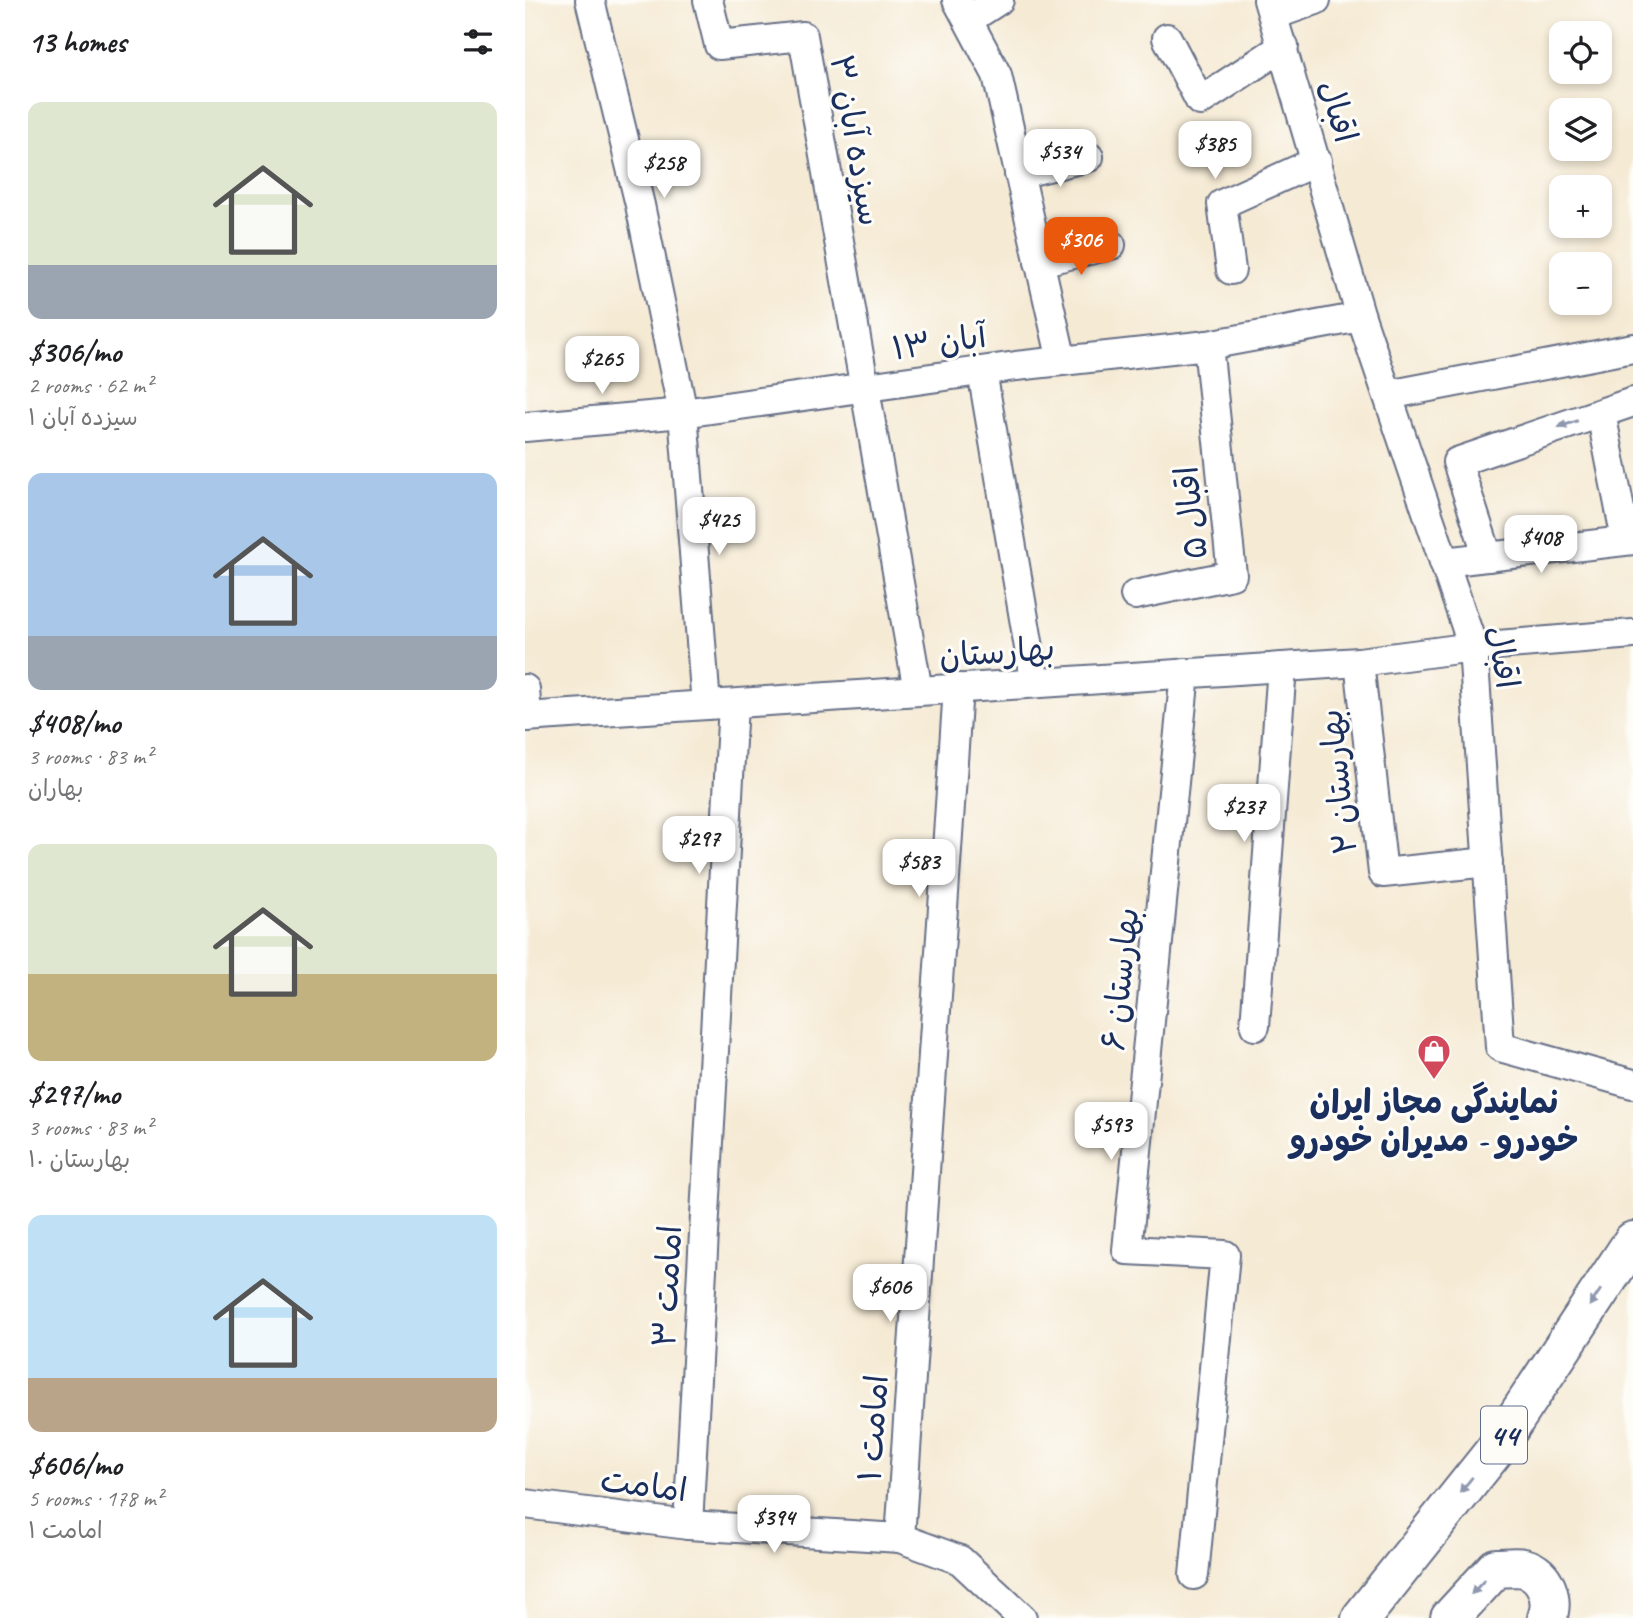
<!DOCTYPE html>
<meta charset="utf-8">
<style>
body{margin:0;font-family:Caveat,"Playpen Sans Arabic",sans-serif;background:#f2f2f2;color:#202124;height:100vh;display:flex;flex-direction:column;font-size:26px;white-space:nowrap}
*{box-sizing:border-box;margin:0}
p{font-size:23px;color:#757577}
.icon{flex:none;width:38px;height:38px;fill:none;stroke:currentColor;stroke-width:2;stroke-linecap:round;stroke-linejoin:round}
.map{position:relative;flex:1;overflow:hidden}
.drawer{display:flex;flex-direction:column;background:#fff;width:525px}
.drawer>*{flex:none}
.controls{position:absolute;left:1024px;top:21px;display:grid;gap:14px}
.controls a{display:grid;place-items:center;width:63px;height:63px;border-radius:14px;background:#fff;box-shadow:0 4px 10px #0003;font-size:35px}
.price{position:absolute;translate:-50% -60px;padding:0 16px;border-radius:14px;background:#fff;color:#222;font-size:23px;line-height:46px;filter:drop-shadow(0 2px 4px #0008)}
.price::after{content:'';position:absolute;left:50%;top:42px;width:21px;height:16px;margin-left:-10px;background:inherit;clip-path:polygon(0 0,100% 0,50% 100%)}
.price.current{background:#ea580c;color:#fff}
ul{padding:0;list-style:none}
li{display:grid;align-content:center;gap:14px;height:371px;padding:0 28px}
li span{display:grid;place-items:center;height:217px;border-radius:14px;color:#555}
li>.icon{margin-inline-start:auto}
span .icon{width:126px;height:126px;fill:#fffc;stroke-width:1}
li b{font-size:30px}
h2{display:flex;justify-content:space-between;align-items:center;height:84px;padding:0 28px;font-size:30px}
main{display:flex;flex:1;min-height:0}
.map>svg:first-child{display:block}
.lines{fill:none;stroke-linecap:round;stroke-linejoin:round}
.minor-casing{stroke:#677087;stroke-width:32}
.highway-casing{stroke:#677087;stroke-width:42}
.minor{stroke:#fff;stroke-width:28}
.highway{stroke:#fff;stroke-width:38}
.oneway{fill:#8d97ae}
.labels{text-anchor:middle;stroke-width:6;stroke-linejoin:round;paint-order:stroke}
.shield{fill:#fdfcf7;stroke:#5f6c8c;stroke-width:2}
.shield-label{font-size:32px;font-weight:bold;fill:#1b2f5e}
.street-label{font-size:33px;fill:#1b2f5e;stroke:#fdfcf7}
.poi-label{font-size:33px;font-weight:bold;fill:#1b2f5e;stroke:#fdfcf7}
</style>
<main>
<section class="drawer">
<h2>13 homes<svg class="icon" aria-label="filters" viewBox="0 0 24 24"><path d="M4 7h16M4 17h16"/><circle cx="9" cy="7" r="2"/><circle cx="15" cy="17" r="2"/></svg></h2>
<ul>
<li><span style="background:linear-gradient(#dfe7d0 75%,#9aa5b1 0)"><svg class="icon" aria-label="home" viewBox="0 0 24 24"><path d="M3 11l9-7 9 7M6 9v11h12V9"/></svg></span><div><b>$306/mo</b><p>2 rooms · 62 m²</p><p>سیزده آبان ۱</p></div></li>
<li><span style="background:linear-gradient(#a9c7e8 75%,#9aa5b1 0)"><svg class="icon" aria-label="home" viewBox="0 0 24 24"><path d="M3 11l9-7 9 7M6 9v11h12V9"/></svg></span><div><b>$408/mo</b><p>3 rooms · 83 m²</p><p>بهاران</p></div></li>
<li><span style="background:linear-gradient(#dfe7d0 60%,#c2b280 0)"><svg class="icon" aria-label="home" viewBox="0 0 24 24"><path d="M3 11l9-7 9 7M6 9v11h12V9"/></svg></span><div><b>$297/mo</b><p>3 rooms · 83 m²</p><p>بهارستان ۱۰</p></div></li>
<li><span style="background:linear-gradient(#bfe0f5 75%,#b9a48a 0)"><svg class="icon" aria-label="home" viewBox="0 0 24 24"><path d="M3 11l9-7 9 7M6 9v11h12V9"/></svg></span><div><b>$606/mo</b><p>5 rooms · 178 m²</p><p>امامت ۱</p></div></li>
</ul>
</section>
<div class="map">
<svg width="1108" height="1618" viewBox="0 0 1108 1618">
<rect width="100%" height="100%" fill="#fdfcf7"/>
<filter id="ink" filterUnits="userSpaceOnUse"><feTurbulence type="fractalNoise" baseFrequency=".0143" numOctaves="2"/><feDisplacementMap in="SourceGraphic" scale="14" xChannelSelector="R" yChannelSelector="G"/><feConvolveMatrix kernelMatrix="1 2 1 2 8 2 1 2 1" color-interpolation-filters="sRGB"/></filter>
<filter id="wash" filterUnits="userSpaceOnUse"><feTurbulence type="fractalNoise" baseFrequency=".00686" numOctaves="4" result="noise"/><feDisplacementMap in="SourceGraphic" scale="28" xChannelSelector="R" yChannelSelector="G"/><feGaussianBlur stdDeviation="1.57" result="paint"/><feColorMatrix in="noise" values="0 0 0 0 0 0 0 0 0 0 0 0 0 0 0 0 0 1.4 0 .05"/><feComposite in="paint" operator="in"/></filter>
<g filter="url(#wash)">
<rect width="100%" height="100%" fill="#f5ead4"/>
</g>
<g filter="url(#ink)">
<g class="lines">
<defs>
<g id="minor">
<path d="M65,0L115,205L158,413L181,705"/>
<path d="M183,0L194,45L278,36L393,691"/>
<path d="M432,0L472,75L537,361"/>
<path d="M743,0L836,317L948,647L975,1047L1108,1084"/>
<path d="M749,15L791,0"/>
<path d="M443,20L474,0"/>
<path d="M642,38L675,101L759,46"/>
<path d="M494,174L564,157"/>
<path d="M514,262L586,245"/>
<path d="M706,270L697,204L792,161"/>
<path d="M457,371L510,683"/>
<path d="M863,395L1108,348"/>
<path d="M1076,413L1101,540"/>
<path d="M0,427L158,413L491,366L683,345L836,317"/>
<path d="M963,557L932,462L1108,402"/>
<path d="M919,562L1108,540"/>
<path d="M610,595L707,575L683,345"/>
<path d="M834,662L858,873L963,862"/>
<path d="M660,673L602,1250L700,1255L669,1575"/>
<path d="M0,689L2,717"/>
<path d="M0,717L834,662L948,647L1108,634"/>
<path d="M730,1026L757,667"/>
<path d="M0,1504L163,1525L375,1538L435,1560L497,1618"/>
<path d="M163,1525L208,704"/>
<path d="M375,1538L433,688"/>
</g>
<g id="highway">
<path d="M836,1618L970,1450L1108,1241"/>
<path d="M925,1618L971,1568C979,1568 991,1566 999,1568C1021,1573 1029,1600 1022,1618"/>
</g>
</defs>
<use href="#minor" class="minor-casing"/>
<use href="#highway" class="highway-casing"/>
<use href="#minor" class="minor"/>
<use href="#highway" class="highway"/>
</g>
<defs><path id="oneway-solid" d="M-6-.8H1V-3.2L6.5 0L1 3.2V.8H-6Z" transform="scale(1.75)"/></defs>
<g class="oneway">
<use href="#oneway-solid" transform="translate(1043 424) rotate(161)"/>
<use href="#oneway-solid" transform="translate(1070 1298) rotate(124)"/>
<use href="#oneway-solid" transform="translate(941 1485) rotate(129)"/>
<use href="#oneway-solid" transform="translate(953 1587) rotate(133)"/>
</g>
</g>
<defs>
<symbol id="shop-pin" viewBox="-11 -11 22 30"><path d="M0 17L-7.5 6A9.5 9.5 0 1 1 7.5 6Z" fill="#d1495b" stroke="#fdfcf7"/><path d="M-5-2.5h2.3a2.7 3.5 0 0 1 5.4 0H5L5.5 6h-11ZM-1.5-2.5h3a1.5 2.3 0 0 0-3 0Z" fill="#fff"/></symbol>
</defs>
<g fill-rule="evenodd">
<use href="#shop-pin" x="890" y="1032" width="38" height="52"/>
</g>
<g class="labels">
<rect class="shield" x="956" y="1406.5" width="46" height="57" rx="5"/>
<g class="shield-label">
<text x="979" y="1446">44</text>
</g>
<g class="street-label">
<text transform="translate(814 111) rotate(74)" y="12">اقبال</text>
<text transform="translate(332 140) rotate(80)" y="12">سیزده آبان ۳</text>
<text transform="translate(414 341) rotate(-8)" y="12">۱۳ آبان</text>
<text transform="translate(665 513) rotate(-96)" y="12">اقبال ۵</text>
<text transform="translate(472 651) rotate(-4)" y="12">بهارستان</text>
<text transform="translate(979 657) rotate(81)" y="12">اقبال</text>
<text transform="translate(812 782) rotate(-96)" y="12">بهارستان ۲</text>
<text transform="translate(594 979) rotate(-84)" y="12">بهارستان ۶</text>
<text transform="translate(141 1286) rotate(-87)" y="12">امامت ۳</text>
<text transform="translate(347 1428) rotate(-86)" y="12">امامت ۱</text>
<text transform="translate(119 1484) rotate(7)" y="12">امامت</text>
</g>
<g class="poi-label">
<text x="909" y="1113">نمایندگی مجاز ایران<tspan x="909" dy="38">خودرو - مدیران خودرو</tspan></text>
</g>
</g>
</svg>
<div class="controls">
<a><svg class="icon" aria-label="locate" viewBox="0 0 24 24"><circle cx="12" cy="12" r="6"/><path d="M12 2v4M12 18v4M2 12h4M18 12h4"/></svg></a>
<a><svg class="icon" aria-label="layers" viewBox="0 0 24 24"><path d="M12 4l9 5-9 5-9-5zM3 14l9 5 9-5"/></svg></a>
<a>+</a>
<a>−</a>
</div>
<b class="price" style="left:690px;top:181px">$385</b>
<b class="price" style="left:535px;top:189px">$534</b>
<b class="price" style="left:139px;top:200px">$258</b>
<b class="price current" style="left:556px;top:277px">$306</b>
<b class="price" style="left:77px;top:396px">$265</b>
<b class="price" style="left:194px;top:557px">$425</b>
<b class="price" style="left:1016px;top:575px">$408</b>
<b class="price" style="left:719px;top:844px">$237</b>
<b class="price" style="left:174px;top:876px">$297</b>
<b class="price" style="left:394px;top:899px">$583</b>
<b class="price" style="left:586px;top:1162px">$593</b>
<b class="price" style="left:365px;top:1324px">$606</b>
<b class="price" style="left:249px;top:1555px">$394</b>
</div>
</main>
